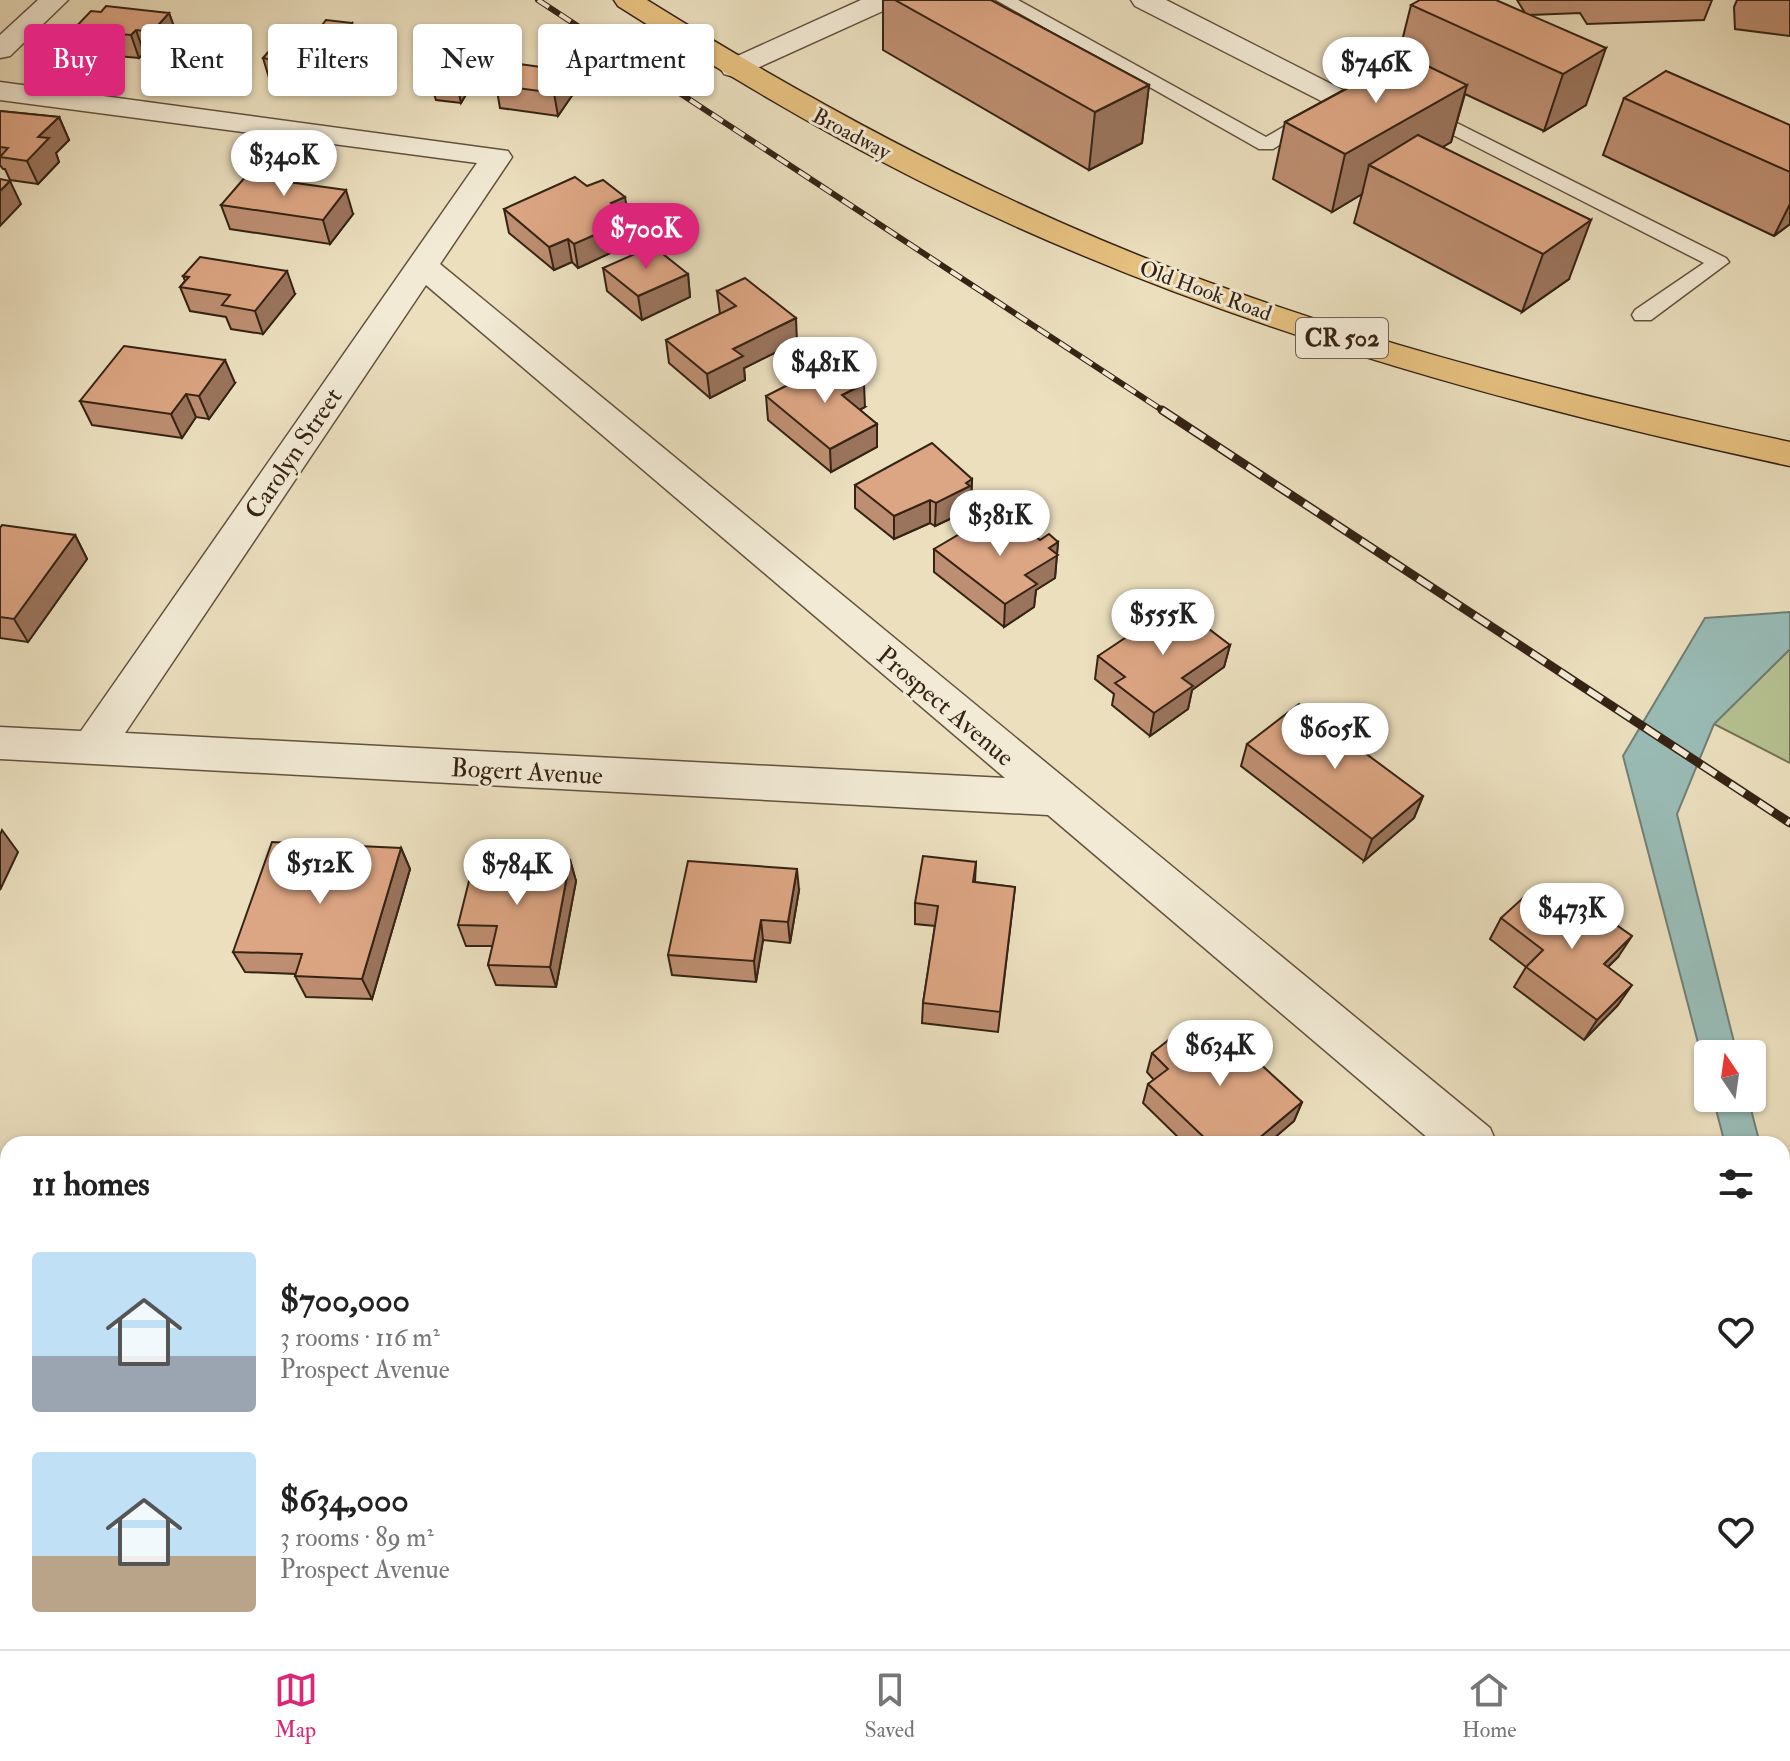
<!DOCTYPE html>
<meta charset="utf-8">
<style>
body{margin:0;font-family:"IM FELL Double Pica",serif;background:#f6f6f6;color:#222;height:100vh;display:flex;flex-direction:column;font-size:30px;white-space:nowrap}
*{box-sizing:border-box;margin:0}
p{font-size:26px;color:#767676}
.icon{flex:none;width:44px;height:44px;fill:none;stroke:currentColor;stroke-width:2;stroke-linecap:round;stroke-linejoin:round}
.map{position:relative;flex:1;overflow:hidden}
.side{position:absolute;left:0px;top:1136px;width:1790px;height:514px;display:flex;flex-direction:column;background:#fff;border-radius:24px 24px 0 0;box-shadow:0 2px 6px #0004}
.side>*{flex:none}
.guide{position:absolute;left:24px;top:24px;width:800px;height:72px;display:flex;gap:16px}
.needle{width:52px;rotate:347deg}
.fabs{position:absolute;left:1694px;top:1040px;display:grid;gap:16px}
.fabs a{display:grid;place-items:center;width:72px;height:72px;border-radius:8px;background:#fff;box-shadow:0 2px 6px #0004;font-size:40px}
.price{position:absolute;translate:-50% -68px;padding:0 18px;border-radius:28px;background:#fff;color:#222;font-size:26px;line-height:52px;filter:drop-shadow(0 2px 4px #0008)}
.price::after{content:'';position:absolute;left:50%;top:48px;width:24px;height:18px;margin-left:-12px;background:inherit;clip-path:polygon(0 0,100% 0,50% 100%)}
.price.on{background:#db2777;color:#fff}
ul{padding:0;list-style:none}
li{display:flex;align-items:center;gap:24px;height:200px;padding:0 32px}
li span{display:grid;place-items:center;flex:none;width:224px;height:160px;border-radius:8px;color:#555}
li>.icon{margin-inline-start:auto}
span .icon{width:96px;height:96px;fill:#fffc;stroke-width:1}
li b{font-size:34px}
h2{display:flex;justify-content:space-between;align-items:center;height:96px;padding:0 32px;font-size:34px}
.chip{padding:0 28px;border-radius:8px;background:#fff;box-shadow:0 2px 6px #0004;font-size:28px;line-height:72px}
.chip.on{background:#db2777;color:#fff}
.tabs{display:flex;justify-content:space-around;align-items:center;height:112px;border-top:2px solid #e0e0e0;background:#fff;font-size:22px;color:#767676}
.tabs a{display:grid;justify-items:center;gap:4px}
.tabs .on{color:#db2777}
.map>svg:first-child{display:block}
.green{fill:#b6c292;stroke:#767253;stroke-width:2}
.water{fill:#99bcb6;stroke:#717f75;stroke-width:2}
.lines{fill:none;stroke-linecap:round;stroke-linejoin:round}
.lane-casing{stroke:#62523e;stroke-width:3}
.street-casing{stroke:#62523e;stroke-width:3}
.primary-casing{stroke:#352314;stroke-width:3}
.lane{fill:#f2ead5;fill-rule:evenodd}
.street{fill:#f2ead5;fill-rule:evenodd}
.primary{fill:#e6c07f;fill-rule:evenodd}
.rail-far1-casing{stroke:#352314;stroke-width:6}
.rail-casing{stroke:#352314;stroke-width:9}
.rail-far1{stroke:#f2ead5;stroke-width:4;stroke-dasharray:13;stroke-linecap:butt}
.rail{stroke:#f2ead5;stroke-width:6;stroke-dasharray:17;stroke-linecap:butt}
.wall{fill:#bd8e71;stroke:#352314;stroke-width:2}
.shaded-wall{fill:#9a745c;stroke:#352314;stroke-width:2}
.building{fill:#dca583;stroke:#352314;stroke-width:2}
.labels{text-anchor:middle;stroke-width:6;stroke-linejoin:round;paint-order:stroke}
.far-street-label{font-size:22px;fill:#352314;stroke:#f2ead5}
.shield{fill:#f2ead5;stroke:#6e5f4e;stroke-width:2}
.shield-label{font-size:24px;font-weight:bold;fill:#352314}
.street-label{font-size:26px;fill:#352314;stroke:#f2ead5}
</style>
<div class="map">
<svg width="1790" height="1649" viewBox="0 0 1790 1649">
<rect width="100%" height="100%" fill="#ebdfbe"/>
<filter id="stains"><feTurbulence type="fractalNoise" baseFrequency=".0025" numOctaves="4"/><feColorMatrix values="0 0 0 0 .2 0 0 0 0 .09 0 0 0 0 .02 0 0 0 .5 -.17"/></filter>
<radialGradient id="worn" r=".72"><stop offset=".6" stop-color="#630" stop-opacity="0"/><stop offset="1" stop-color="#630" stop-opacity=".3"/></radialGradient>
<path class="green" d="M1790,649V763L1714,724Z"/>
<g class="water">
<path d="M1790,612V649L1714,724L1677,814L1737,1054H1708V1081L1623,756L1705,618Z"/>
<path d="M1713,1098H1748L1760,1144H1725Z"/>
<path d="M0,1224L8,1226V1314L0,1312Z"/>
</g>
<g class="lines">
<defs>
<g id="lane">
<path d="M996,0H1018L1266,137L1307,113L1314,111L1323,117L1273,149H1259Z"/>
<path d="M1421,105L1726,258L1729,262L1651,320H1635L1632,315L1635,310L1704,263L1414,115L1412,111Z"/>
</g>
<g id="street">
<path d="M38,0H68L10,56L0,58V35Z"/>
<path d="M861,0H898L894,6L744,74L734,77L724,74L720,68L724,62Z"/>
<path d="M1131,0H1166L1353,95L1358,101L1353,107L1343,110L1333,107L1135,6Z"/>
<path d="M0,82L508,151L512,157L440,264L1490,1128L1497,1144H1435L1048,815L0,759V727L81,731L477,163L0,100ZM426,285L1005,778L125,733Z"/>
<path d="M1782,1374L1790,1377V1436L1782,1433Z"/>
</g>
<path id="primary" d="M614,0H647C793,91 943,173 1101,240C1322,333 1556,392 1790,442V466C1497,403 1208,322 938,190C828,136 722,72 618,6Z"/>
</defs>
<use href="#lane" class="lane-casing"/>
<use href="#street" class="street-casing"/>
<use href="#primary" class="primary-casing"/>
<use href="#lane" class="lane"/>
<use href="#street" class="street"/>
<use href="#primary" class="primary"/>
<defs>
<path id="rail-far1" d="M538,0L1165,412"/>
<path id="rail" d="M1162,410L1790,823"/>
</defs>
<use href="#rail-far1" class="rail-far1-casing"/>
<use href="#rail" class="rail-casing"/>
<use href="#rail-far1" class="rail-far1"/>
<use href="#rail" class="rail"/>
</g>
<g class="wall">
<path d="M883,0H991L1149,85L1142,143L1089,170L883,50Z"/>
<path d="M1517,0H1712L1704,20L1587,24L1580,13L1530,15L1586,105L1544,131L1465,94L1451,142L1442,147L1569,279L1522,312L1354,223L1362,194L1332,212L1273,179L1285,122L1397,61L1411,5L1525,13Z"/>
<path d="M1737,0H1790V36L1735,29L1734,7Z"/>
<path d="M101,12L169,13L177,35L160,54L144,53L139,58L117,56L114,59L79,55L70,33Z"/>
<path d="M352,23L358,46L326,85L311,83L306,89L270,81L263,58L319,29Z"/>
<path d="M419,70L478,74L461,103L436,100L434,94L424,93Z"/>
<path d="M570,71L573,94L558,116L500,108L496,85Z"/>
<path d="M1624,98L1790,125V224L1774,236L1603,155Z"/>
<path d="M0,111L59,117L69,140L56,153L59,162L38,184L10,180L5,169H3L0,165Z"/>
<path d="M221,205L353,214L330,244L230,229Z"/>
<path d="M504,209L628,217L631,219L634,242L578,268L572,262L554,270L509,233Z"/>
<path d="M603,268L688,274L690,297L642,320L607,291Z"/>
<path d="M183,276L295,294L263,334L231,329L226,317L190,311L180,287L185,281Z"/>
<path d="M717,291L797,342L744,368L745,380L710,398L669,363L666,340L720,314Z"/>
<path d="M235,383L209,419L196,417L182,438L92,425L80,401Z"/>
<path d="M766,396L865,407L860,410L877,424V447L831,472L768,420Z"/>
<path d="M972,479L971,502L969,503V510L935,526L930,523L894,539L855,508V485Z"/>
<path d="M0,528L75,535L87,559L28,642L0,638Z"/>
<path d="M973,539L1040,540L1058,542L1055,578L1036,590L1034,607L1004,627L934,572V549Z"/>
<path d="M1230,645L1224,667L1192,690L1188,709L1150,736L1112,705L1114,694L1095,679L1098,656Z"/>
<path d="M1247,744L1423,796L1414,818L1364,861L1241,766Z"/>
<path d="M401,848L410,869L372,999L306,997L295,976L296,974L245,972L233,952Z"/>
<path d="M570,860L576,881L556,987L496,985L488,965L493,946H466L458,925Z"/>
<path d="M976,862L975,882L1015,887L998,1032L922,1023L923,1003L935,926L915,924V903Z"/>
<path d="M799,890L790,943L763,940L756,982L672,975L668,955Z"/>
<path d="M1501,918L1618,957L1608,967L1618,1005L1584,1040L1514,987L1526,967L1490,939Z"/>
<path d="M1209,1040L1302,1102L1294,1121L1267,1144H1185L1143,1103L1148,1084L1154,1080L1147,1072L1152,1053Z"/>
<path d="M1674,1642H1782L1790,1649H1668Z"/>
</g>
<g class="shaded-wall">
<path d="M169,13L177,35L160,54L152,32Z"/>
<path d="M352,23L358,46L326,85L319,62Z"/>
<path d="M136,30L144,53L139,58L131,35Z"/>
<path d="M108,33L117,56L114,59L105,36Z"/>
<path d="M1606,48L1586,105L1544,131L1563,74Z"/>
<path d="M474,52L478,74L461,103L456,80Z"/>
<path d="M305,60L311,83L306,89L299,66Z"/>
<path d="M570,71L573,94L558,116L554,93Z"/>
<path d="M1149,85L1142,143L1089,170L1095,112Z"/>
<path d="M1467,85L1451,142L1392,177L1369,165L1362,194L1332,212L1345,154Z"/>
<path d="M59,117L69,140L56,153L59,162L38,184L27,161L38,137Z"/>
<path d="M10,181L21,204L0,226V191Z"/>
<path d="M346,190L353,214L330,244L323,220Z"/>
<path d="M625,197L629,220L631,219L634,242L578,268L574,244L611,203Z"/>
<path d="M1790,204V224L1774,236Z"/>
<path d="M1591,220L1569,279L1522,312L1543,254Z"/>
<path d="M568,239L572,262L554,270L549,247Z"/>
<path d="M287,271L295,294L263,334L255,311Z"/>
<path d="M688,274L690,297L642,320L638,296Z"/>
<path d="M796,318L797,342L744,368L745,380L710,398L707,374L733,349Z"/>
<path d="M225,360L235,383L209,419L199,396Z"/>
<path d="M864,384L865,407L842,419V395Z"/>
<path d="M186,394L196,417L182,438L171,414Z"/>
<path d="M877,424V447L831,472L830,449Z"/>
<path d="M972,479L971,502L969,503V510L935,526L936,503Z"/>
<path d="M930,500V523L894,539V516Z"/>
<path d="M75,535L87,559L28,642L14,619Z"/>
<path d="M1058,542L1055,578L1036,590L1034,607L1004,627L1005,604L1025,575L1049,548Z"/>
<path d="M1230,645L1224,667L1192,690L1188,709L1150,736L1154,713L1182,678Z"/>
<path d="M1423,796L1414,818L1364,861L1372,839Z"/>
<path d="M2,830L18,852L0,890V835Z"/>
<path d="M401,848L410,869L372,999L362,979Z"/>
<path d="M570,860L576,881L556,987L550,967Z"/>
<path d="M797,869L799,890L790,943L788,922Z"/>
<path d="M761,920L763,940L756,982L754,961Z"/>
<path d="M1632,936L1618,957L1590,984L1604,964Z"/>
<path d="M1632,985L1618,1005L1584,1040L1597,1020Z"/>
<path d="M1302,1102L1294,1121L1267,1144H1252Z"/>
</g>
<g class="building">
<path d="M895,0H991L1149,85L1095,112Z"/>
<path d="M1420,0H1496L1606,48L1563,74L1411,5Z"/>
<path d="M106,6L169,13L152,32L136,30L131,35L108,33L105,36L70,33L91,11L101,12Z"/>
<path d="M326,20L352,23L319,62L305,60L299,66L263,58L291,26L319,29Z"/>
<path d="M433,48L474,52L456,80L431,78L435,71L419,70Z"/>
<path d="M1407,56L1467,85L1345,154L1285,122Z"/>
<path d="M512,63L570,71L554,93L496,85Z"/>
<path d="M1666,71L1790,125V172L1624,98Z"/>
<path d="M0,111L59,117L38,137L49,138L27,161L0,157L8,148L0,147Z"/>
<path d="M1418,135L1591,220L1543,254L1369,165Z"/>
<path d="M246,176L346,190L323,220L221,205Z"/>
<path d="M575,177L587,186L603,180L625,197L611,203L631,219L574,244L568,239L549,247L504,209Z"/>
<path d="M0,179L10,181L0,191Z"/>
<path d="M653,246L688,274L638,296L603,268Z"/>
<path d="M200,257L287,271L255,311L222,305L230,295L180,287L189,277L183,276Z"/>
<path d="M745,278L796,318L733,349L743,356L707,374L666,340L736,306L717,291Z"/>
<path d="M124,346L225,360L199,396L186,394L171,414L80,401Z"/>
<path d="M835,361L864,384L842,395L877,424L830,449L766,396Z"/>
<path d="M932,443L972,479L966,483L970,486L936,503L930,500L894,516L855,485Z"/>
<path d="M1009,517L1040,540L1049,534L1058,542L1049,548L1058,555L1025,575L1037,584L1005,604L934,549L963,532L973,539Z"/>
<path d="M2,525L75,535L14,619L0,617V528Z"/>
<path d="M1176,604L1230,645L1182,678L1193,686L1154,713L1115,683L1125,677L1098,656Z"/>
<path d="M1299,704L1423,796L1372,839L1247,744Z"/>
<path d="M272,842L401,848L362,979L295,976L302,954L233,952Z"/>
<path d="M923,856L976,862L973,882L1015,887L1000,1012L923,1003L938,906L915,903Z"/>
<path d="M475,857L570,860L550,967L488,965L497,926L458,925Z"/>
<path d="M688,861L797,869L788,922L761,920L754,961L668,955Z"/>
<path d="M1534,888L1577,920L1591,907L1632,936L1604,964L1632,985L1597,1020L1526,967L1543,950L1501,918Z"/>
<path d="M1190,1023L1209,1040L1223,1030L1302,1102L1252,1144H1211L1148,1084L1168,1069L1152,1053Z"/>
<path d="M1782,1568L1790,1576V1649H1679L1684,1642H1782Z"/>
</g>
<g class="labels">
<g class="far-street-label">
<text transform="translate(852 133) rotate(28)" y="8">Broadway</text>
<text transform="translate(1206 290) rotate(20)" y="8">Old Hook Road</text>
</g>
<rect class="shield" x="1296" y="318" width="92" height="40" rx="6"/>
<g class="shield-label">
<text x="1342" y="346">CR 502</text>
</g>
<g class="street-label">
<text transform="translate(293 453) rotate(-56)" y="9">Carolyn Street</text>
<text transform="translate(946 706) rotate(40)" y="9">Prospect Avenue</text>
<text transform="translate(527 771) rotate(3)" y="9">Bogert Avenue</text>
</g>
</g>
<rect width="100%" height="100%" filter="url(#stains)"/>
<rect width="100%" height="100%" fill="url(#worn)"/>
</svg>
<div class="fabs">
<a><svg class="needle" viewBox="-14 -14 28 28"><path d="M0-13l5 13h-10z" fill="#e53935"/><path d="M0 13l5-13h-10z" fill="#767676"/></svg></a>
</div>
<b class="price" style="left:1376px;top:105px">$746K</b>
<b class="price" style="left:284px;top:198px">$340K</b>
<b class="price on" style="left:646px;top:271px">$700K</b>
<b class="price" style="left:825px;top:405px">$481K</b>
<b class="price" style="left:1000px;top:558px">$381K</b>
<b class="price" style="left:1163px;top:657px">$555K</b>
<b class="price" style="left:1335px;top:771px">$605K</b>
<b class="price" style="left:320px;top:906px">$512K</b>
<b class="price" style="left:517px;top:907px">$784K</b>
<b class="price" style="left:1572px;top:951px">$473K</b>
<b class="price" style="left:1220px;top:1088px">$634K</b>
<div class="guide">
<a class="chip on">Buy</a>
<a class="chip">Rent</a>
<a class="chip">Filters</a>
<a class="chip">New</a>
<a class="chip">Apartment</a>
</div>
<section class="side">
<h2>11 homes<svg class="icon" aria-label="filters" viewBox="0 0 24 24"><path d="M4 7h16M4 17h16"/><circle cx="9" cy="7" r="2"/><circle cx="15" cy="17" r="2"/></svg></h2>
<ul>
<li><span style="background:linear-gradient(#bfe0f5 65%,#9aa5b1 0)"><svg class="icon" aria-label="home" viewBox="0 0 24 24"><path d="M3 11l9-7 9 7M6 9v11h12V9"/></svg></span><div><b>$700,000</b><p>3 rooms · 116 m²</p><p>Prospect Avenue</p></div><svg class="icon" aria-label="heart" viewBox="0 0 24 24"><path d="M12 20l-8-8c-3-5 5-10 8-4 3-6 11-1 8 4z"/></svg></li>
<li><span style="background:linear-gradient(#bfe0f5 65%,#b9a48a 0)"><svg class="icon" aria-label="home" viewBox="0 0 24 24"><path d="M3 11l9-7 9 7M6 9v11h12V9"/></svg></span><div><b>$634,000</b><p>3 rooms · 89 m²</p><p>Prospect Avenue</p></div><svg class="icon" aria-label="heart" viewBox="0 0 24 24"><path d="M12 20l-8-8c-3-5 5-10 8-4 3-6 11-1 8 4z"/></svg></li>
</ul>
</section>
</div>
<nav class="tabs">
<a class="on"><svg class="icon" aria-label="map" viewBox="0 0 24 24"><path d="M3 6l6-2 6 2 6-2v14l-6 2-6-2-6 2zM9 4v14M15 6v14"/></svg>Map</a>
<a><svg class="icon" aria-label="saved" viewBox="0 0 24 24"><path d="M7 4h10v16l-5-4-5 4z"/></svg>Saved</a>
<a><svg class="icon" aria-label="home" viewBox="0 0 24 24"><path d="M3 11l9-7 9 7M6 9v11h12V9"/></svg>Home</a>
</nav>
